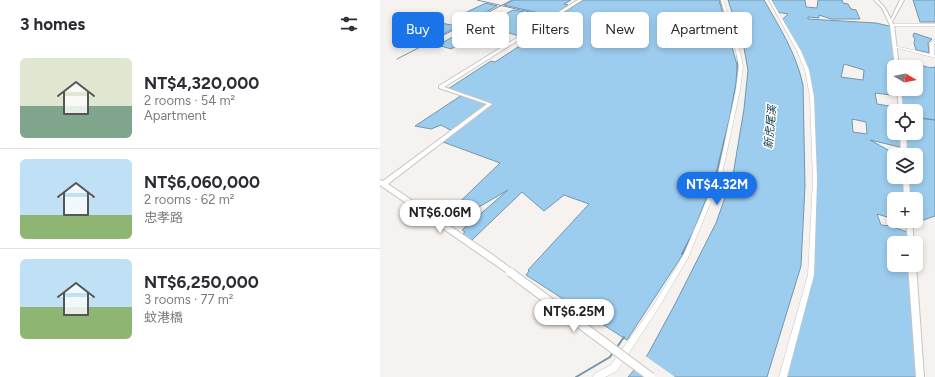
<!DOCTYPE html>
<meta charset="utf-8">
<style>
body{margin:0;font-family:Figtree,"Noto Sans TC",sans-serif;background:#f7f7f7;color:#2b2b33;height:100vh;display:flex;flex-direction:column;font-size:15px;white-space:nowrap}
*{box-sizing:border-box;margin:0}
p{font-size:13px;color:#7c7c81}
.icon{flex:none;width:22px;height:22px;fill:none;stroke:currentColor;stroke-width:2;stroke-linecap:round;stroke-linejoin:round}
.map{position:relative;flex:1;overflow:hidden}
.panel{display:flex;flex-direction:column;background:#fff;width:380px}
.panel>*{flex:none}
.top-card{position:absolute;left:12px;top:12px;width:380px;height:36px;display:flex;gap:8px}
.needle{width:26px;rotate:100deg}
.controls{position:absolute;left:507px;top:60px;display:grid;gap:8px}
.controls a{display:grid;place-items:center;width:36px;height:36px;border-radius:6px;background:#fff;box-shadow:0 2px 6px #0003;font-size:20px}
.price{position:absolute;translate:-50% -34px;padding:0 9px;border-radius:14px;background:#fff;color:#222;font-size:13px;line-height:26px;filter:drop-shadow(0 1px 2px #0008)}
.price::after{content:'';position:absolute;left:50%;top:24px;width:12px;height:9px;margin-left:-6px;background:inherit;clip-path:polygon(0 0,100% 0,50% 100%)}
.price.current{background:#1a73e8;color:#fff}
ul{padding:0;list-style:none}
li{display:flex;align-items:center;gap:12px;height:100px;padding:0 20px}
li+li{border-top:1px solid #e1e1e2}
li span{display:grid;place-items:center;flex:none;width:112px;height:80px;border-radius:6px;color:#555}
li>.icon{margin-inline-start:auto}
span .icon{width:48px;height:48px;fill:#fffc;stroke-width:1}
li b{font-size:17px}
h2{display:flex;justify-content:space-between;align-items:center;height:48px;padding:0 20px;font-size:17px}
.tag{padding:0 14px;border-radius:6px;background:#fff;box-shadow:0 2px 6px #0003;font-size:14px;line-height:36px}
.tag.current{background:#1a73e8;color:#fff}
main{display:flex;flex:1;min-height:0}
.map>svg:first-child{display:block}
.water{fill:#9ccdef;stroke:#7496ad;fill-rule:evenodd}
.pier{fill:#f5f2ef}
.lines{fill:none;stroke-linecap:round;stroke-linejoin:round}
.stream-far2{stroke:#7496ad;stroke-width:1}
.stream-far1{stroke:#7496ad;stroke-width:1.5}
.stream{stroke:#7496ad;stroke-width:2}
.minor-casing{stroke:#c7c5c2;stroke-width:1}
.tertiary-casing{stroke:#c7c5c2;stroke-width:2}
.minor{fill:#fff;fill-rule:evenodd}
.tertiary{fill:#fff;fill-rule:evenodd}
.tertiary-bridge-casing{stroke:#c7c5c2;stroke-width:10;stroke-linecap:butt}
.tertiary-bridge{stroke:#fff;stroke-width:8}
.labels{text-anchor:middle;stroke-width:3;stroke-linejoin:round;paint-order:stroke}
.water-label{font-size:11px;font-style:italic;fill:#062f46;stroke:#fff}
</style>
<main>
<section class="panel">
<h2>3 homes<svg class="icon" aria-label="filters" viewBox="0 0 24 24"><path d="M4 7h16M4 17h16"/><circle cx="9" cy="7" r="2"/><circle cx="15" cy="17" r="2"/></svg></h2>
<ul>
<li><span style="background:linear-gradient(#dfe7d0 60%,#7fa58c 0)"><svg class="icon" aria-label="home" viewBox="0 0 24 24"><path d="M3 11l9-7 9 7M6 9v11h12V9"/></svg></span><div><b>NT$4,320,000</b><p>2 rooms · 54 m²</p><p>Apartment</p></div></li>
<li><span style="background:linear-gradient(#bfe0f5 70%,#8fb573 0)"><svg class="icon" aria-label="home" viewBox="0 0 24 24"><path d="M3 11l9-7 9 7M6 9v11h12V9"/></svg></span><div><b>NT$6,060,000</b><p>2 rooms · 62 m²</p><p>忠孝路</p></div></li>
<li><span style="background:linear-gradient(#bfe0f5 60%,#8fb573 0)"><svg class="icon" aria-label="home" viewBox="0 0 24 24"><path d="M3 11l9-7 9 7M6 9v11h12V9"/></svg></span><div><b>NT$6,250,000</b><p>3 rooms · 77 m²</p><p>蚊港橋</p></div></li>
</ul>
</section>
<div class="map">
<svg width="555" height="377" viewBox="0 0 555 377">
<rect width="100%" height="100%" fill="#f5f2ef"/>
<g class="water">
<path d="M134,0H191L184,4L188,5L172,16L124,5Z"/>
<path d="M204,0H339L357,65L356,83L350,116L336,173L307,248L247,340L146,275L149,271L148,270L209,204L184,195L164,211L142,192L92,240L79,237L85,232L82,230L128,190L75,221L65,216L120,163L63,142L74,132L61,125L51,129L35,126L82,95L68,89L111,61L115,62L149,40L161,42L191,22L174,18Z"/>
<path d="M348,0H384C400,28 416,53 423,85L425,186L421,266L387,377H248L268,354L294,306L336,223L353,175L364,109L368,70L364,48Z"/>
<path d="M390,0H425L426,7L437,8L438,0H462L463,3L468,4L471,9L476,10L480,19H451L439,15V18L428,17V19L496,23L513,27L516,60C523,61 530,61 536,63C543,65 547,69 555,67V120L536,117V111H514V133H536V118L555,120V216L529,225L518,221H536V199H514V219L497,214L501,225L511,226L530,233L531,243H514V265H532L540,377H403L432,270L435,169L432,111L428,73L402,20L408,14L397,12ZM464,64L484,70L483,80L461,77ZM514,67H536V89H514ZM495,93L519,96L521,108L497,104ZM472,119L486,122L487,134L473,132ZM490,140L524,148V155H536V177H514V155H517Z"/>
<path d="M533,0H555V22H540Z"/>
<path d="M106,3L117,6C103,13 90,23 74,18Z"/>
<path d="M133,10L167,16L165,17L167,18L139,36L123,31L125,29L105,25Z"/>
<path d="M77,22L81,25L47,42L32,36L61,23L71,25Z"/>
<path d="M93,26L97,27L91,31L100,33L71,49L58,45Z"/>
<path d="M534,33L552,39L548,43L549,53L536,50L534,43L535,39L533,36Z"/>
</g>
<path class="pier" d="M264,355L295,377H272L256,365Z"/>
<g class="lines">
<g class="stream-far2">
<path d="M97,0L154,13"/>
<path d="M340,0L353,42"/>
<path d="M17,59L132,0"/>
<path d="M351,111L358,73L357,55"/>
<path d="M345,139L347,130"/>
</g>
<g class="stream-far1">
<path d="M330,192L336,177L345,138"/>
<path d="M308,242L314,231"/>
</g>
<g class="stream">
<path d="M302,254L309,241"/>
<path d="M237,347L244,337"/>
<path d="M196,377L230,357L233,352"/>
</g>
<defs>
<g id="minor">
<path d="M341,0H343L360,52L363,66L360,90L342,174L308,258L279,307L237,371L225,377H213L214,374L231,365L275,303L304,254L338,174L356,90L359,66L356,52Z"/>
<path d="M389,0H391L421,51L429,70L434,97L437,180L434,275L407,377H399L428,275L433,180L430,97L425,70L417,51Z"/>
<rect x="511" y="24" width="44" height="2"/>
<path d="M554,40H555V43L554,44V55H555V57H552L513,47L515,46L550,54V44Z"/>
</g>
<g id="tertiary">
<path d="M198,0H202L64,87L112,104L8,184L113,255L133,270L134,272L133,274L130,275L0,185V180L3,181L107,104L59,88V86Z"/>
<path d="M494,0H498L505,8L511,19L520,0H524L512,22L514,25L519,67H515L510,25L502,8Z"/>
<path d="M517,89H521L523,111H519Z"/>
<path d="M520,133H526L527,155H521Z"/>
<path d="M523,177H529L530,199H524Z"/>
<path d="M526,221H532L534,243H528Z"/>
<path d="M528,265H536L544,377H536Z"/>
</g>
</defs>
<use href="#minor" class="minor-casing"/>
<use href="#tertiary" class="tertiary-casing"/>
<use href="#minor" class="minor"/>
<use href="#tertiary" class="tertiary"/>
<defs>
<path id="tertiary-bridge" d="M130,272L271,377"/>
</defs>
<use href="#tertiary-bridge" class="tertiary-bridge-casing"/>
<use href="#tertiary-bridge" class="tertiary-bridge"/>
</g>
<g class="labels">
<g class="water-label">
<text transform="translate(390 127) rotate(-85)" y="4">新虎尾溪</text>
</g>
</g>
</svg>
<div class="controls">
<a><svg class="needle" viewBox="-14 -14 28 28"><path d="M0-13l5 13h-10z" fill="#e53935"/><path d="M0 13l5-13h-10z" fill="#7c7c81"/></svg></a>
<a><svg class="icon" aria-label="locate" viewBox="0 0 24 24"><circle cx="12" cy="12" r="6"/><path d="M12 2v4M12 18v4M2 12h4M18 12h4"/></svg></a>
<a><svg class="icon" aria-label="layers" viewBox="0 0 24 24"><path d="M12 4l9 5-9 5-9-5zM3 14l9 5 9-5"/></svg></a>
<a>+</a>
<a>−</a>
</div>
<b class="price current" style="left:337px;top:206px">NT$4.32M</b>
<b class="price" style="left:60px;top:234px">NT$6.06M</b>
<b class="price" style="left:194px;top:333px">NT$6.25M</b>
<div class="top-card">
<a class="tag current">Buy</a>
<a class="tag">Rent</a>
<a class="tag">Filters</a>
<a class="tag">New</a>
<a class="tag">Apartment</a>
</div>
</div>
</main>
